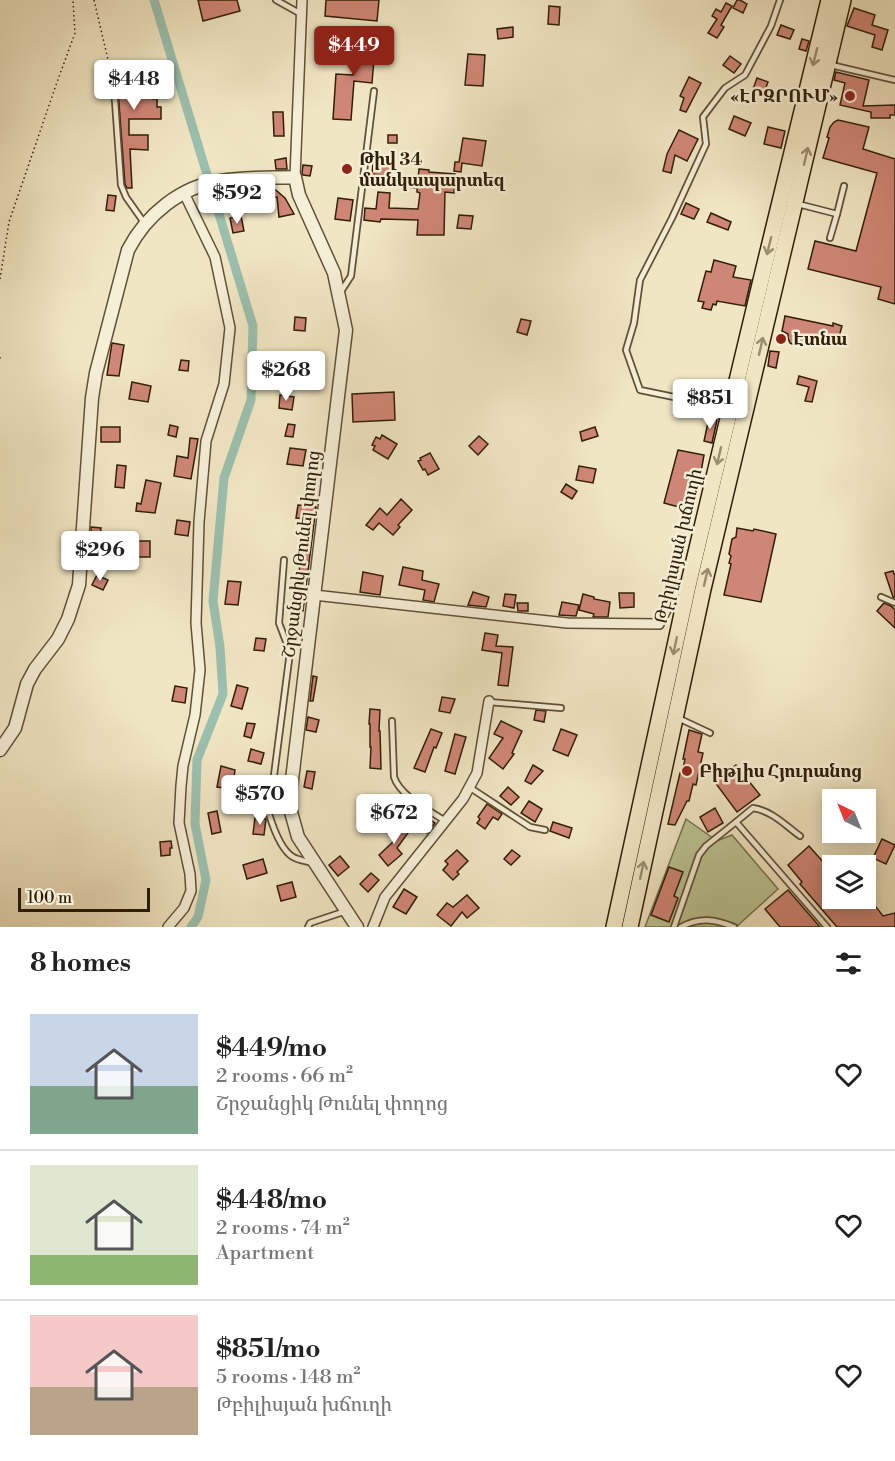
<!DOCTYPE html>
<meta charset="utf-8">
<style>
body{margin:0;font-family:"Libre Bodoni","Noto Serif Armenian",serif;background:#f2f2f2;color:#222;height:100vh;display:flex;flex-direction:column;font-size:22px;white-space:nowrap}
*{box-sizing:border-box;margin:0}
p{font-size:20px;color:#767676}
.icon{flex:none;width:33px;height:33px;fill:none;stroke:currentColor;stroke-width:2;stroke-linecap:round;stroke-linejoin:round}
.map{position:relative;height:927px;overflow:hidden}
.panel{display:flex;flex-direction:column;background:#fff;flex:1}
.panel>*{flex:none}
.needle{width:39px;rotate:317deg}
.buttons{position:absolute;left:822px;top:789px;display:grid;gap:12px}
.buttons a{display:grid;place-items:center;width:54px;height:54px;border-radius:0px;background:#fff;box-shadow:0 3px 15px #0003;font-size:30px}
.scale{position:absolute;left:18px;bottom:15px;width:132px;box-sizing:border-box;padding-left:6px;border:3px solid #301f08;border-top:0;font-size:16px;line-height:21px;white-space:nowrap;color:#301f08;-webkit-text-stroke:4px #f6efd8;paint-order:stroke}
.price{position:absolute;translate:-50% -51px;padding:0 14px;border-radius:6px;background:#fff;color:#222;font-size:20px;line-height:39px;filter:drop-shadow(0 2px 3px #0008)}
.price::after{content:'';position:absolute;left:50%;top:36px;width:18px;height:14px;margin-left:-9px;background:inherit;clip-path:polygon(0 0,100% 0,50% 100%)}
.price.on{background:#8f2418;color:#fff}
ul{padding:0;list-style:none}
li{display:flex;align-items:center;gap:18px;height:150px;padding:0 30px}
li+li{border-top:2px solid #e0e0e0}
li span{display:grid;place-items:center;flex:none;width:168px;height:120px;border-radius:0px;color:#555}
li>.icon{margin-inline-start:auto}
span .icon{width:72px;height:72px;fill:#fffc;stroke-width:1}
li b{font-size:26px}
h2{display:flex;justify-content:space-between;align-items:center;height:72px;padding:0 30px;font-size:26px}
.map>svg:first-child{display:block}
.green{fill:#bcc493;stroke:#76724e;stroke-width:1.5}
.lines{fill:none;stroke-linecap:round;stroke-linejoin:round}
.canal{stroke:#9bc0af;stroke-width:9}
.building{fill:#d08676;stroke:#301f08;stroke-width:1.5}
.service-casing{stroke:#605137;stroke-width:8}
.minor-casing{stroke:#605137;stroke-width:12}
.tertiary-casing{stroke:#605137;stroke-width:15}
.primary-casing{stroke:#301f08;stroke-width:18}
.path{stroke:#301f08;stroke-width:1.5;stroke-dasharray:1.5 3;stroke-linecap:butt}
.service{stroke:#f6efd8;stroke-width:4.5}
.minor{stroke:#f6efd8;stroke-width:9}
.tertiary{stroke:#f6efd8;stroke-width:12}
.primary{stroke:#f1e6c3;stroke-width:15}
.oneway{stroke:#9a8c6f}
.poi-dot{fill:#8f2418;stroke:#f6efd8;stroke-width:2}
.labels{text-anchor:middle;stroke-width:5;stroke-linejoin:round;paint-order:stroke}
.poi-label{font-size:18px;font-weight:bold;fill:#301f08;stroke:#f6efd8;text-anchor:start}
.street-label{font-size:18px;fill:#301f08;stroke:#f6efd8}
</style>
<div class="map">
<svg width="895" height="927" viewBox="0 0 895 927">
<rect width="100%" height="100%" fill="#f1e6c3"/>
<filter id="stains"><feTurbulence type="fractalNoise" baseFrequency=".00333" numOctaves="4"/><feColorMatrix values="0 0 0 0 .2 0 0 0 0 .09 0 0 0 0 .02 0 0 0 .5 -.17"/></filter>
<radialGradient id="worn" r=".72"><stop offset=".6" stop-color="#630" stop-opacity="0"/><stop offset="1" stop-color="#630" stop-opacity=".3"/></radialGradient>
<path class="green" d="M686,819L717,841L732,835L778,889L736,927H645Z"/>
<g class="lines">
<path class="canal" d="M154,0L253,326L251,400L224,478L213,601L220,647L223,694L197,760L195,824L206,880L198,917L191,927"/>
</g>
<g class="building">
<path d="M198,0H237L240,11L203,21Z"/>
<path d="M326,0H379L377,21L325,16Z"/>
<path d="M737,0H740L747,4L743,13L733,8Z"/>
<path d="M726,3L732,6L721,25L724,27L717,38L708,33L717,19L712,16L716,9L721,12Z"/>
<path d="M549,6L560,7L559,25L548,24Z"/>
<path d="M854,8L875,15L872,25L888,30L882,50L872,47L875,35L847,26Z"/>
<path d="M781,25L794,30L790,39L777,35Z"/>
<path d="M513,27V37L498,39L497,29Z"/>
<path d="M356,35L376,36L372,83L354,81L351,120L333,119L336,74L353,75Z"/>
<path d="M802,39L809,41L806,51L799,49Z"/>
<path d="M468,54L485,55L483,86L465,85Z"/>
<path d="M730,56L741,64L734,73L723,65Z"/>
<path d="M129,62L130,71L147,69L149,86H153V99L157,98V107H161V119H129V135H148V150L130,149L132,188H127L125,184L116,63Z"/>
<path d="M836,72L869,80L863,106L895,105V115H890V118H871V112L840,105L845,83L834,80Z"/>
<path d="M689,77L701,83L686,112L680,110L684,98L680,96Z"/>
<path d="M757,78L768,82L763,96L752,92Z"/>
<path d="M273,112H283L284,136H274Z"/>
<path d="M734,116L751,123L745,136L729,129Z"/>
<path d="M838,120L869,127L863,149L895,159V304L878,299L881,287L808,269L815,241L856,251L877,173L823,158L829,138L827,137L830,127L834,122Z"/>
<path d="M768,127L785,131L781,148L764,144Z"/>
<path d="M679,130L698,139L687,161L675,155L671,173L663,171L667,154Z"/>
<rect x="388" y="135" width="9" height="8"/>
<path d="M463,138L486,141L482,166L462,163L461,172L454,171L455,162H459Z"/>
<path d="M286,158L287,169H276L275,160Z"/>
<path d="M373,163L391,164L390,176L372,174Z"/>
<path d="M303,165L312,166L310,176L303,175L302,173Z"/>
<path d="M419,169L429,170V172L455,174L454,193L445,192L444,235H417L418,220L381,219L380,222L364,220L365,208L376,209L378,192L390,193L389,208L418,209L420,193L417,192V188L395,186L396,177L418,179Z"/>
<path d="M250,186H271L285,198L294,214L279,217L277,197L250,198Z"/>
<path d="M108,195L116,196L114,211L106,210Z"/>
<path d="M338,198L353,200L350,221L335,219Z"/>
<path d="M686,203L699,209L694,219L681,214Z"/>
<path d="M711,213L731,222L728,230L707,222Z"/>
<path d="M459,215L473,216L471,229L457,228Z"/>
<path d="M241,216L244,231L233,233L230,218Z"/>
<path d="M714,260L736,266L733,277L751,280L745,306L717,301L716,305L713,304L711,310L702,308L704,302L698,301L706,271L711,272Z"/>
<path d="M785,316L833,326V323L842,326L837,344L818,338L817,342L808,341L798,346L794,345L790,343L788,338V334L782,331Z"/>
<path d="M295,317L306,318L305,331L294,330Z"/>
<path d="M521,319L531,321L527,335L517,332Z"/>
<path d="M112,343L124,345L119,376L107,375Z"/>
<path d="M770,351L779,352L776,368L768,366Z"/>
<path d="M275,355H282V380L261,379L262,364H274Z"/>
<path d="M181,360L189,361L188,371L179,370Z"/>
<path d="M799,376L817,381L812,402L805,401L809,387L797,384Z"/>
<path d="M132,382L151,386L148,402L129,399Z"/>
<path d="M394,392L395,420L353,422L352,394Z"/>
<path d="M280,395L294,397L292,410L279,408Z"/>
<path d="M709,418L717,420L712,443L704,441Z"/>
<path d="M288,424L295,425L293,437L285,436Z"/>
<path d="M170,425L178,427L176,437L168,435Z"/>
<rect x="101" y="427" width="19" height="15"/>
<path d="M595,427L598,436L582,441L580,432Z"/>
<path d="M382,435L397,444L388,459L373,450L375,446L372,445L376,437L380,439Z"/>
<path d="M479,436L488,444L478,455L469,446Z"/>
<path d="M190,438L198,439L191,479L174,476L177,456L188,458Z"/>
<path d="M290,448L306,450L303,466L287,464Z"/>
<path d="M678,450L704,455L699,483L694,481L686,509L664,503Z"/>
<path d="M430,453L439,469L428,475L425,469L423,470L418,461L421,460L420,458Z"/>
<path d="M117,465L126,466L124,488L115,487Z"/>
<path d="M579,466L596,469L593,483L576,480Z"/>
<path d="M146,480L161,483L155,513L136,511L137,503L141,504Z"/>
<path d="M566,484L577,491L572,499L561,492Z"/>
<path d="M401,499L412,510L398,525L400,527L393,535L379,523L373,530L366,525L380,508L387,515Z"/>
<path d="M298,505L316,507L303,611L291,609L294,583L298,584L301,552H304L307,519L296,518Z"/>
<path d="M177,520L190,522L188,536L175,534Z"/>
<path d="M91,527L101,528L100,535H91Z"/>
<path d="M737,528L753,531L754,529L776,534L761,602L724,595L731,564L729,563L731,556L729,554L732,539L736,537Z"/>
<path d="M138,541H150V557H137Z"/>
<path d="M403,567L423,571L422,580L439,584L434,602L423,600L425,590L399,585Z"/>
<path d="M893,571L894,574H895V598L893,597L885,573Z"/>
<path d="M363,572L383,576L380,595L360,592Z"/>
<path d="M97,575L108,580L103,590L92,585Z"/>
<path d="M228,581L241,582L238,605L225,604Z"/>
<path d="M473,592L489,597L486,607L468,605Z"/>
<path d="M619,593H634V607L620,608Z"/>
<path d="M505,594L516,595L514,608L503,606Z"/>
<path d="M583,594L594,597V599L610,602L608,617H593L594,614L579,610Z"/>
<path d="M562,602L579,605L576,616L559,615Z"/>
<path d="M517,603H528V611H518Z"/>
<path d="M884,603L891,606L895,610V628L877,611Z"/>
<path d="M485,633L498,635L496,646L513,647L508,686L498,685L502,653L482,650Z"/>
<path d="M256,638L266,639L264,651L254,650Z"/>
<path d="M313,676L317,677L313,701H310Z"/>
<path d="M237,685L248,688L242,709L231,706Z"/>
<path d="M175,686L187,688L185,703L172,701Z"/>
<path d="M442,697L455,699L450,713L439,711Z"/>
<path d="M370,709L380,710L379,731H380L381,769L370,768L371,747H370V724H369Z"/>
<path d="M536,710L546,711L544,722L534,720Z"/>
<path d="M308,717L319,720L316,732L306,730Z"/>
<path d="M501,721L522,731L512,753L514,754L503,769L489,758L503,738L494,734Z"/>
<path d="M247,723L255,724L251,738L244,736Z"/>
<path d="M431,729L442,733L436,748L434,747L425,772L414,768Z"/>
<path d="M561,729L577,735L568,756L553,750Z"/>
<path d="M689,730L702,734L698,752L703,753L696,785L693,784L689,801H687L675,825L668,824L680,773H682L685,759H683Z"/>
<path d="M455,734L466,737L455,774L445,771Z"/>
<path d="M251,749L264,753L261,764L248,761Z"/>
<path d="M533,765L543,771L531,784L525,781Z"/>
<path d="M736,765L760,795L737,812L714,781Z"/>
<path d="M221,766L235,770L232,789L217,787Z"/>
<path d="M307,771L315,772L312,789L304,787Z"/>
<path d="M508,787L519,797L511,805L500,796Z"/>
<path d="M529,801L542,809L535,822L521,813Z"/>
<path d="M487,804L502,814L498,820L493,817L485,829L477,823L480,819L478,817Z"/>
<path d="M715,808L723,823L708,832L700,817Z"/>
<path d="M217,811L221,832L212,834L208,813Z"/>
<path d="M426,817L435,823L427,833L419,828Z"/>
<path d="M255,818L266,819L264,835L253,834Z"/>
<path d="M553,822L572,828L569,838L550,831Z"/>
<path d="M395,823L408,833L397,848L402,854L388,866L379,855L395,840L387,833Z"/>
<path d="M882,839L895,845L886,864L873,858Z"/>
<path d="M171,841L172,848H170V855L161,856L160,842Z"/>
<path d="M809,846L824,863L826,861L832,868V898H869L883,916L895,913V927H837L800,884L802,882L788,865Z"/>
<path d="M457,850L468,861L457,872L459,874L453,880L443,870L448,864L445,861Z"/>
<path d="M512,850L520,856L511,865L504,859Z"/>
<path d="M340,856L349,867L338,876L329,865Z"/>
<path d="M263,859L267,873L247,879L243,865Z"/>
<path d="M669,867L683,872L674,896L678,898L669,922L651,915Z"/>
<path d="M371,873L379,880L368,892L360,884Z"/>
<path d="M292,882L296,897L281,901L277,886Z"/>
<path d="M404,889L417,897L406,914L393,907Z"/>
<path d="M788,890L820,927H780L765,909Z"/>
<path d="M467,895L479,908L467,918L462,912L451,926L437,915L447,903L453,907Z"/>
</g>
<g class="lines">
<defs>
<g id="service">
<path d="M276,0L301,14"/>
<path d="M831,65L895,80"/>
<path d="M114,87L121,185L126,197L145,224"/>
<path d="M798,204L837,214L830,238"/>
<path d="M837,214L844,186"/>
<path d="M340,293L351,276L374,91"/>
<path d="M674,397L640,390L626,350L634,323L640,280L672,218L706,144L703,117L725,88L745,75L771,26L780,0"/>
<path d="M284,560L279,623L290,652L269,814C273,827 281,850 293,857C298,860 306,861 312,863"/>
<path d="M881,597L895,603"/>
<path d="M489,702L561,708"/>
<path d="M678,718L710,733"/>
<path d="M392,721L394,777C400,796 429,810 445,821"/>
<path d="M469,787L530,827L545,830"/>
<path d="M736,822L753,808C772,811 785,825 800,836"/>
<path d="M308,927L310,923L346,911"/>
<path d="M674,927L699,855L706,846L736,822L827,927"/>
<path d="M681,927C699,917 715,919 734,927"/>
</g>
<g id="minor">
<path d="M295,177L302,0"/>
<path d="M314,595L567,623L659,624L678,585L688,586"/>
<path d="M168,927L184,908L191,891L190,874L179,823L181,786L183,766L195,715L200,670L196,623L199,522L206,441L224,384L230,328L215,257L184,193"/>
<path d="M373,927L385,897L463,799L477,773L489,701"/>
</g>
<path id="tertiary" d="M0,750L15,728L27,684L35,669L58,639L68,619L79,585L92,398L96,373L128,250C146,215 181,186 221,181C245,177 271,178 295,177L299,195L334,273L346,330L291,788V812L298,837L357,927"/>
<g id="primary">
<path d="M614,927L688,586L762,276L829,0"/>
<path d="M630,927L703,589L843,0"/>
</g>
</defs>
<use href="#service" class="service-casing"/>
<use href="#minor" class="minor-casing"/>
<use href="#tertiary" class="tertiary-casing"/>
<use href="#primary" class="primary-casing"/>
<g class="path">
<path d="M94,0L113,81"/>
<path d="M0,279L9,222L56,85L75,33L73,0"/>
<path d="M0,357V361"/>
</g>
<use href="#service" class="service"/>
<use href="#minor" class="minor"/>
<use href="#tertiary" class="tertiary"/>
<use href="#primary" class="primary"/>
</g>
<defs><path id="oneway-shaft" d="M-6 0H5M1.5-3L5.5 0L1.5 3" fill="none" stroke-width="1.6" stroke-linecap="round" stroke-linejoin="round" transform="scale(1.5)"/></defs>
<g class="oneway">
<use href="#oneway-shaft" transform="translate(815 57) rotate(104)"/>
<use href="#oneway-shaft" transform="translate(806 156) rotate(-77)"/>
<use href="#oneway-shaft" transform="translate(769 246) rotate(104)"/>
<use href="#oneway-shaft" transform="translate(761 346) rotate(-77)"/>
<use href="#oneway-shaft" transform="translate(719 456) rotate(103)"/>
<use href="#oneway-shaft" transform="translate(706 577) rotate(-77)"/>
<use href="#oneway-shaft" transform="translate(675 646) rotate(102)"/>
<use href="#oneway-shaft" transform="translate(642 870) rotate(-78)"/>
</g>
<g class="poi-dot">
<circle cx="850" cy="96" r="6"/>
<circle cx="347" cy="169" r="6"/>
<circle cx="781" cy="339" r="6"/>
<circle cx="687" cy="771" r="6"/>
</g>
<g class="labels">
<g class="poi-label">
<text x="838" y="102" text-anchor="end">«ԷՐԶՐՈՒՄ»</text>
<text x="359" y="165">Թիվ 34<tspan x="359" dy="21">մանկապարտեզ</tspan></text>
<text x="793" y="345">Էտնա</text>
<text x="699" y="777">Բիթլիս Հյուրանոց</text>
</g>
<g class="street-label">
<text transform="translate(678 546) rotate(-77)" y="6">Թբիլիսյան խճուղի</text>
<text transform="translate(301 554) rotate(-83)" y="6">Շրջանցիկ Թունել փողոց</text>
</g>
</g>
<rect width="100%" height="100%" filter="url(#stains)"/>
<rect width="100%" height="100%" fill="url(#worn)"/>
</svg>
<div class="buttons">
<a><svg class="needle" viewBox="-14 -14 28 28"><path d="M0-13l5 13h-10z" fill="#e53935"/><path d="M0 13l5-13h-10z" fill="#767676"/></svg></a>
<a><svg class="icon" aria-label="layers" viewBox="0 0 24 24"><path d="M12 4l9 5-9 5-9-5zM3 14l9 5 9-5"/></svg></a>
</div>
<div class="scale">100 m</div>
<b class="price on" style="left:354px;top:77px">$449</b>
<b class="price" style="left:134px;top:111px">$448</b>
<b class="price" style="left:237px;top:225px">$592</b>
<b class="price" style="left:286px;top:402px">$268</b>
<b class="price" style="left:710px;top:430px">$851</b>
<b class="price" style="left:100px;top:582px">$296</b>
<b class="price" style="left:260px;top:826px">$570</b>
<b class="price" style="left:394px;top:845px">$672</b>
</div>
<section class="panel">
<h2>8 homes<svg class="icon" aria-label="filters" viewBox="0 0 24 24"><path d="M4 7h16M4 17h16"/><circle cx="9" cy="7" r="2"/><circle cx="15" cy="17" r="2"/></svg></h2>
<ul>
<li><span style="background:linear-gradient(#c9d6e8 60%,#7fa58c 0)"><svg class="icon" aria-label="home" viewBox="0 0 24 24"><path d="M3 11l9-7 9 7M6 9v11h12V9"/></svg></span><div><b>$449/mo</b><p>2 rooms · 66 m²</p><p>Շրջանցիկ Թունել փողոց</p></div><svg class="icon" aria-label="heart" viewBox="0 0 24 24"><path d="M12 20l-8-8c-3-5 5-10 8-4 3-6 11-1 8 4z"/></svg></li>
<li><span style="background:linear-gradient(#dfe7d0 75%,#8fb573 0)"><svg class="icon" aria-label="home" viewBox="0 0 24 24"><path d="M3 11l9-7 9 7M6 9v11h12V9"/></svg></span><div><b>$448/mo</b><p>2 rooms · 74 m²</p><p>Apartment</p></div><svg class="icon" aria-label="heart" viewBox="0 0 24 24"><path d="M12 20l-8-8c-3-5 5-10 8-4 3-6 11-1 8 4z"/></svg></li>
<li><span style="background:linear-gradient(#f6c9c9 60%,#b9a48a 0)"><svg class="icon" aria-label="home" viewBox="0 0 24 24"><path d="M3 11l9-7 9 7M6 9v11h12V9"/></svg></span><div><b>$851/mo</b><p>5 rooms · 148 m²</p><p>Թբիլիսյան խճուղի</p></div><svg class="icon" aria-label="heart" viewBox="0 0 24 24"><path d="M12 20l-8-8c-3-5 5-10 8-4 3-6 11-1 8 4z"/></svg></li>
</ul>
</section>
